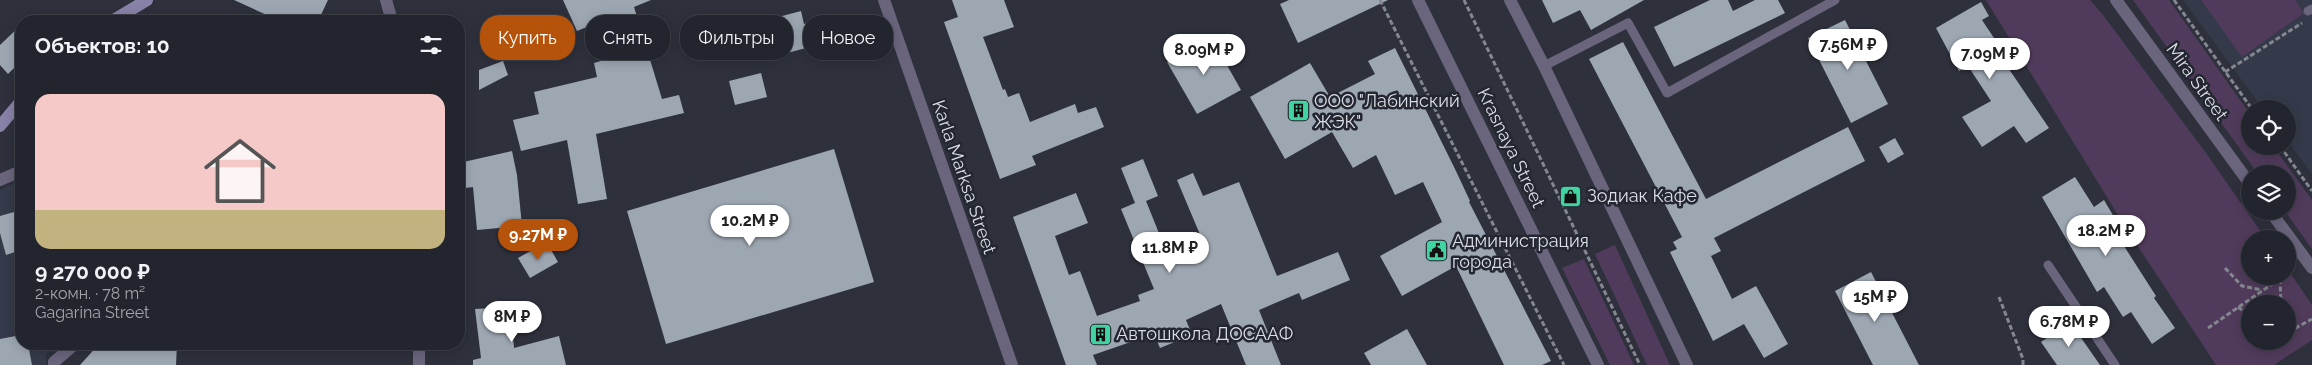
<!DOCTYPE html>
<html lang="ru">
<meta charset="utf-8">
<style>
body{margin:0;font-family:Raleway,sans-serif;background:#2a2d35;color:#f1f3f6;height:100vh;display:flex;flex-direction:column;font-size:19px;white-space:nowrap}
*{box-sizing:border-box;margin:0}
p{font-size:16px;color:#a2a5aa}
.icon{flex:none;width:28px;height:28px;fill:none;stroke:currentColor;stroke-width:2;stroke-linecap:round;stroke-linejoin:round}
.map{position:relative;flex:1;overflow:hidden}
.side{position:absolute;left:15px;top:15px;width:450px;height:335px;display:flex;flex-direction:column;background:#22252d;border-radius:20px;box-shadow:0 2px 12px #0003,0 0 0 1px #3f4249}
.side>*{flex:none}
.banner{position:absolute;left:480px;top:15px;width:475px;height:45px;display:flex;gap:10px}
.fabs{position:absolute;left:2241px;top:100px;display:grid;gap:10px}
.fabs a{display:grid;place-items:center;width:55px;height:55px;border-radius:50%;background:#22252d;box-shadow:0 2px 12px #0003,0 0 0 1px #3f4249;font-size:25px}
.price{position:absolute;translate:-50% -42px;padding:0 11px;border-radius:18px;background:#fff;color:#222;font-size:16px;line-height:32px;filter:drop-shadow(0 1px 2px #0008)}
.price::after{content:'';position:absolute;left:50%;top:30px;width:15px;height:11px;margin-left:-8px;background:inherit;clip-path:polygon(0 0,100% 0,50% 100%)}
.price.on{background:#b45309;color:#fff}
ul{padding:0;list-style:none}
li{display:grid;align-content:center;gap:10px;height:265px;padding:0 20px}
li span{display:grid;place-items:center;height:155px;border-radius:15px;color:#555}
li>.icon{margin-inline-start:auto}
span .icon{width:90px;height:90px;fill:#fffc;stroke-width:1}
li b{font-size:21px}
h2{display:flex;justify-content:space-between;align-items:center;height:60px;padding:0 20px;font-size:21px}
.chip{padding:0 18px;border-radius:20px;background:#22252d;box-shadow:0 2px 12px #0003,0 0 0 1px #3f4249;font-size:18px;line-height:45px}
.chip.on{background:#b45309;color:#fff}
.map>svg:first-child{display:block}
.built{fill:#353a4a}
.green{fill:#513b5c;fill-rule:evenodd}
.building{fill:#9da7b2}
.lines{fill:none;stroke-linecap:round;stroke-linejoin:round}
.path{stroke:#848790;stroke-width:3;stroke-dasharray:5 2.5;stroke-linecap:butt}
.service{stroke:#6a657d;stroke-width:9}
.minor{stroke:#6a657d;stroke-width:12}
.tertiary{stroke:#6a657d;stroke-width:12}
.secondary{stroke:#8982a8;stroke-width:12}
.labels{text-anchor:middle;stroke-width:5;stroke-linejoin:round;paint-order:stroke}
.street-label{font-size:18px;fill:#dbdee5;stroke:#242731}
.poi-label{font-size:18px;fill:#dbdee5;stroke:#242731;text-anchor:start}
</style>
<div class="map">
<svg width="2312" height="365" viewBox="0 0 2312 365">
<rect width="100%" height="100%" fill="#2e313c"/>
<g class="built">
<path d="M2183,0H2312V174L2288,141V109H2263Z"/>
<path d="M21,179V344H63L46,354V365H0V190Z"/>
</g>
<g class="green">
<path d="M1986,0H2090L2103,15L2206,153L2266,239H2250V276H2288V270L2312,305V340L2274,365H2216L2126,228ZM2250,304H2288V341H2250Z"/>
<path d="M2133,0H2169L2250,114V146H2273L2312,200V249L2285,211H2288V174H2258Z"/>
<path d="M2201,0H2295L2304,13L2242,57Z"/>
<path d="M1615,245L1670,365H1647L1595,254Z"/>
<path d="M1584,259L1634,365H1610L1562,268Z"/>
</g>
<g class="building">
<path d="M234,0H328L318,21H280Z"/>
<path d="M563,0H651L634,7L662,99L679,95L684,113L596,134L607,199L578,204L567,140L521,151L513,120L539,114L534,92L597,77L594,63L620,55L609,18L577,31Z"/>
<path d="M952,0H1004L1014,27L983,37L1003,90L1005,89L1008,97L1019,93L1030,122L1075,104L1078,113L1096,107L1104,127L1032,156L1036,165L1000,179L944,22L958,17Z"/>
<path d="M1289,0H1388L1298,43L1280,4Z"/>
<path d="M1542,0H1644L1591,30L1580,10L1553,23Z"/>
<path d="M1710,0H1728L1733,11L1755,0H1778L1785,13L1674,67L1654,27Z"/>
<path d="M1981,2L1989,16L1982,20L1998,44L1994,47L2049,128L2026,143L2014,126L1982,147L1962,117L1991,101L1968,66L1959,71L1936,28Z"/>
<path d="M801,11L804,24L810,22L817,45L780,55L771,19Z"/>
<path d="M1845,20L1888,104L1851,123L1808,38Z"/>
<path d="M21,25V61L8,74L0,65V45Z"/>
<path d="M1211,37L1241,90L1197,114L1167,62Z"/>
<path d="M1623,42L1706,199L1848,127L1865,161L1714,238L1721,251L1711,256L1732,299L1756,286L1788,344L1764,358L1744,324L1713,341L1670,252L1677,249L1673,242L1682,237L1589,59Z"/>
<path d="M1395,48L1455,169L1470,201L1469,202L1551,361L1542,365H1504L1456,266L1402,296L1380,256L1442,222L1423,182L1395,195L1376,155L1353,168L1332,132L1285,159L1250,97L1310,63L1330,97L1375,74L1368,61Z"/>
<path d="M503,61L508,75L479,90V70Z"/>
<path d="M761,73L767,97L735,105L729,81Z"/>
<path d="M1895,138L1904,154L1888,163L1879,147Z"/>
<path d="M834,149L874,282L666,344L627,211Z"/>
<path d="M512,151L517,175L522,226L477,230L473,187L465,188L459,163Z"/>
<path d="M1143,159L1158,196L1146,201L1169,258L1204,244L1177,180L1193,173L1203,196L1239,182L1277,276L1338,252L1350,280L1302,300L1299,293L1259,310L1281,365H1246L1221,304L1186,320L1192,335L1160,348L1154,334L1093,355L1097,365H1066L1013,217L1076,193L1088,223L1055,236L1069,275L1080,271L1097,316L1140,301L1138,295L1154,289L1121,209L1135,203L1121,168Z"/>
<path d="M2075,177L2094,207L2104,200L2114,217L2108,221L2156,296L2154,298L2175,328L2152,344L2131,312L2123,317L2104,287L2097,292L2042,197Z"/>
<path d="M21,210V250L6,255L0,233V216Z"/>
<path d="M541,245L545,251L550,248L558,262L530,278L518,258Z"/>
<path d="M1871,272L1919,365H1873L1835,291Z"/>
<path d="M511,307L514,348L559,336L566,365H473V360L481,358L475,309Z"/>
<path d="M2070,322L2100,365H2057L2041,342Z"/>
<path d="M1407,329L1427,365H1371L1364,353Z"/>
<path d="M21,335V344H28L32,365H0V339Z"/>
<path d="M99,344H177L176,365H80Z"/>
</g>
<g class="lines">
<g class="path">
<path d="M1380,0L1564,365"/>
<path d="M1464,0L1640,365"/>
<path d="M2174,0L2252,109"/>
<path d="M2225,72L2302,23"/>
<path d="M2280,146L2312,191"/>
<path d="M2225,268L2242,286L2262,290"/>
<path d="M2288,274L2294,269"/>
<path d="M2280,279L2281,304"/>
<path d="M1999,297L2023,359V365"/>
<path d="M2238,307L2250,316"/>
<path d="M2208,328L2284,276"/>
<path d="M2288,330H2292L2312,319"/>
</g>
<g class="service">
<path d="M2308,11L2312,9"/>
<path d="M1544,66L1628,23L1667,93L1835,0"/>
<path d="M2048,265L2115,365"/>
</g>
<g class="minor">
<path d="M884,0L1012,365"/>
<path d="M1418,0L1598,365"/>
<path d="M1510,0L1544,66L1687,365"/>
<path d="M0,180L21,171"/>
<path d="M54,365V362L75,344"/>
</g>
<g class="tertiary">
<path d="M386,0L392,21"/>
<path d="M2116,0L2250,184"/>
<path d="M2270,211L2312,268"/>
<path d="M419,365V344"/>
</g>
<g class="secondary">
<path d="M112,21L147,0"/>
<path d="M0,126L21,101"/>
</g>
</g>
<defs>
<symbol id="building-square" viewBox="-11 -11 22 22"><rect x="-9" y="-9" width="18" height="18" rx="4" fill="#3fd4a2" stroke="#242731"/><path d="M-4-6H4V6H1V3H-1V6H-4ZM-2.5-4.3h1.7v1.8h-1.7ZM.8-4.3h1.7v1.8H.8ZM-2.5-1h1.7V.8h-1.7ZM.8-1h1.7V.8H.8Z" fill="#111"/></symbol>
<symbol id="shop-square" viewBox="-11 -11 22 22"><rect x="-9" y="-9" width="18" height="18" rx="4" fill="#3fd4a2" stroke="#242731"/><path d="M-5-2.5h2.3a2.7 3.5 0 0 1 5.4 0H5L5.5 6h-11ZM-1.5-2.5h3a1.5 2.3 0 0 0-3 0Z" fill="#111"/></symbol>
<symbol id="civic-square" viewBox="-11 -11 22 22"><rect x="-9" y="-9" width="18" height="18" rx="4" fill="#3fd4a2" stroke="#242731"/><path d="M-.6-6.5H3V-4.5H.6V-3L4-1V1h2V6H-6V1h2V-1L-.6-3ZM-1.2 2.5V6h2.4V2.5Z" fill="#111"/></symbol>
</defs>
<g fill-rule="evenodd">
<use href="#building-square" x="1286" y="98" width="25" height="25"/>
<use href="#shop-square" x="1558" y="184" width="25" height="25"/>
<use href="#civic-square" x="1424" y="238" width="25" height="25"/>
<use href="#building-square" x="1088" y="322" width="25" height="25"/>
</g>
<g class="labels">
<g class="street-label">
<text transform="translate(2197 82) rotate(54)" y="6">Mira Street</text>
<text transform="translate(1511 148) rotate(64)" y="6">Krasnaya Street</text>
<text transform="translate(964 177) rotate(71)" y="6">Karla Marksa Street</text>
</g>
<g class="poi-label">
<text x="1314" y="107">ООО "Лабинский<tspan x="1314" dy="21">ЖЭК"</tspan></text>
<text x="1587" y="202">Зодиак Кафе</text>
<text x="1452" y="247">Администрация<tspan x="1452" dy="21">города</tspan></text>
<text x="1116" y="340">Автошкола ДОСААФ</text>
</g>
</g>
</svg>
<div class="fabs">
<a><svg class="icon" aria-label="locate" viewBox="0 0 24 24"><circle cx="12" cy="12" r="6"/><path d="M12 2v4M12 18v4M2 12h4M18 12h4"/></svg></a>
<a><svg class="icon" aria-label="layers" viewBox="0 0 24 24"><path d="M12 4l9 5-9 5-9-5zM3 14l9 5 9-5"/></svg></a>
<a>+</a>
<a>−</a>
</div>
<b class="price" style="left:1848px;top:71px">7.56M ₽</b>
<b class="price" style="left:1204px;top:76px">8.09M ₽</b>
<b class="price" style="left:1990px;top:80px">7.09M ₽</b>
<b class="price" style="left:750px;top:247px">10.2M ₽</b>
<b class="price" style="left:2106px;top:257px">18.2M ₽</b>
<b class="price on" style="left:538px;top:261px">9.27M ₽</b>
<b class="price" style="left:1170px;top:274px">11.8M ₽</b>
<b class="price" style="left:1875px;top:323px">15M ₽</b>
<b class="price" style="left:512px;top:343px">8M ₽</b>
<b class="price" style="left:2069px;top:348px">6.78M ₽</b>
<div class="banner">
<a class="chip on">Купить</a>
<a class="chip">Снять</a>
<a class="chip">Фильтры</a>
<a class="chip">Новое</a>
</div>
<section class="side">
<h2>Объектов: 10<svg class="icon" aria-label="filters" viewBox="0 0 24 24"><path d="M4 7h16M4 17h16"/><circle cx="9" cy="7" r="2"/><circle cx="15" cy="17" r="2"/></svg></h2>
<ul>
<li><span style="background:linear-gradient(#f6c9c9 75%,#c2b280 0)"><svg class="icon" aria-label="home" viewBox="0 0 24 24"><path d="M3 11l9-7 9 7M6 9v11h12V9"/></svg></span><div><b>9 270 000 ₽</b><p>2-комн. · 78 m²</p><p>Gagarina Street</p></div></li>
</ul>
</section>
</div>
